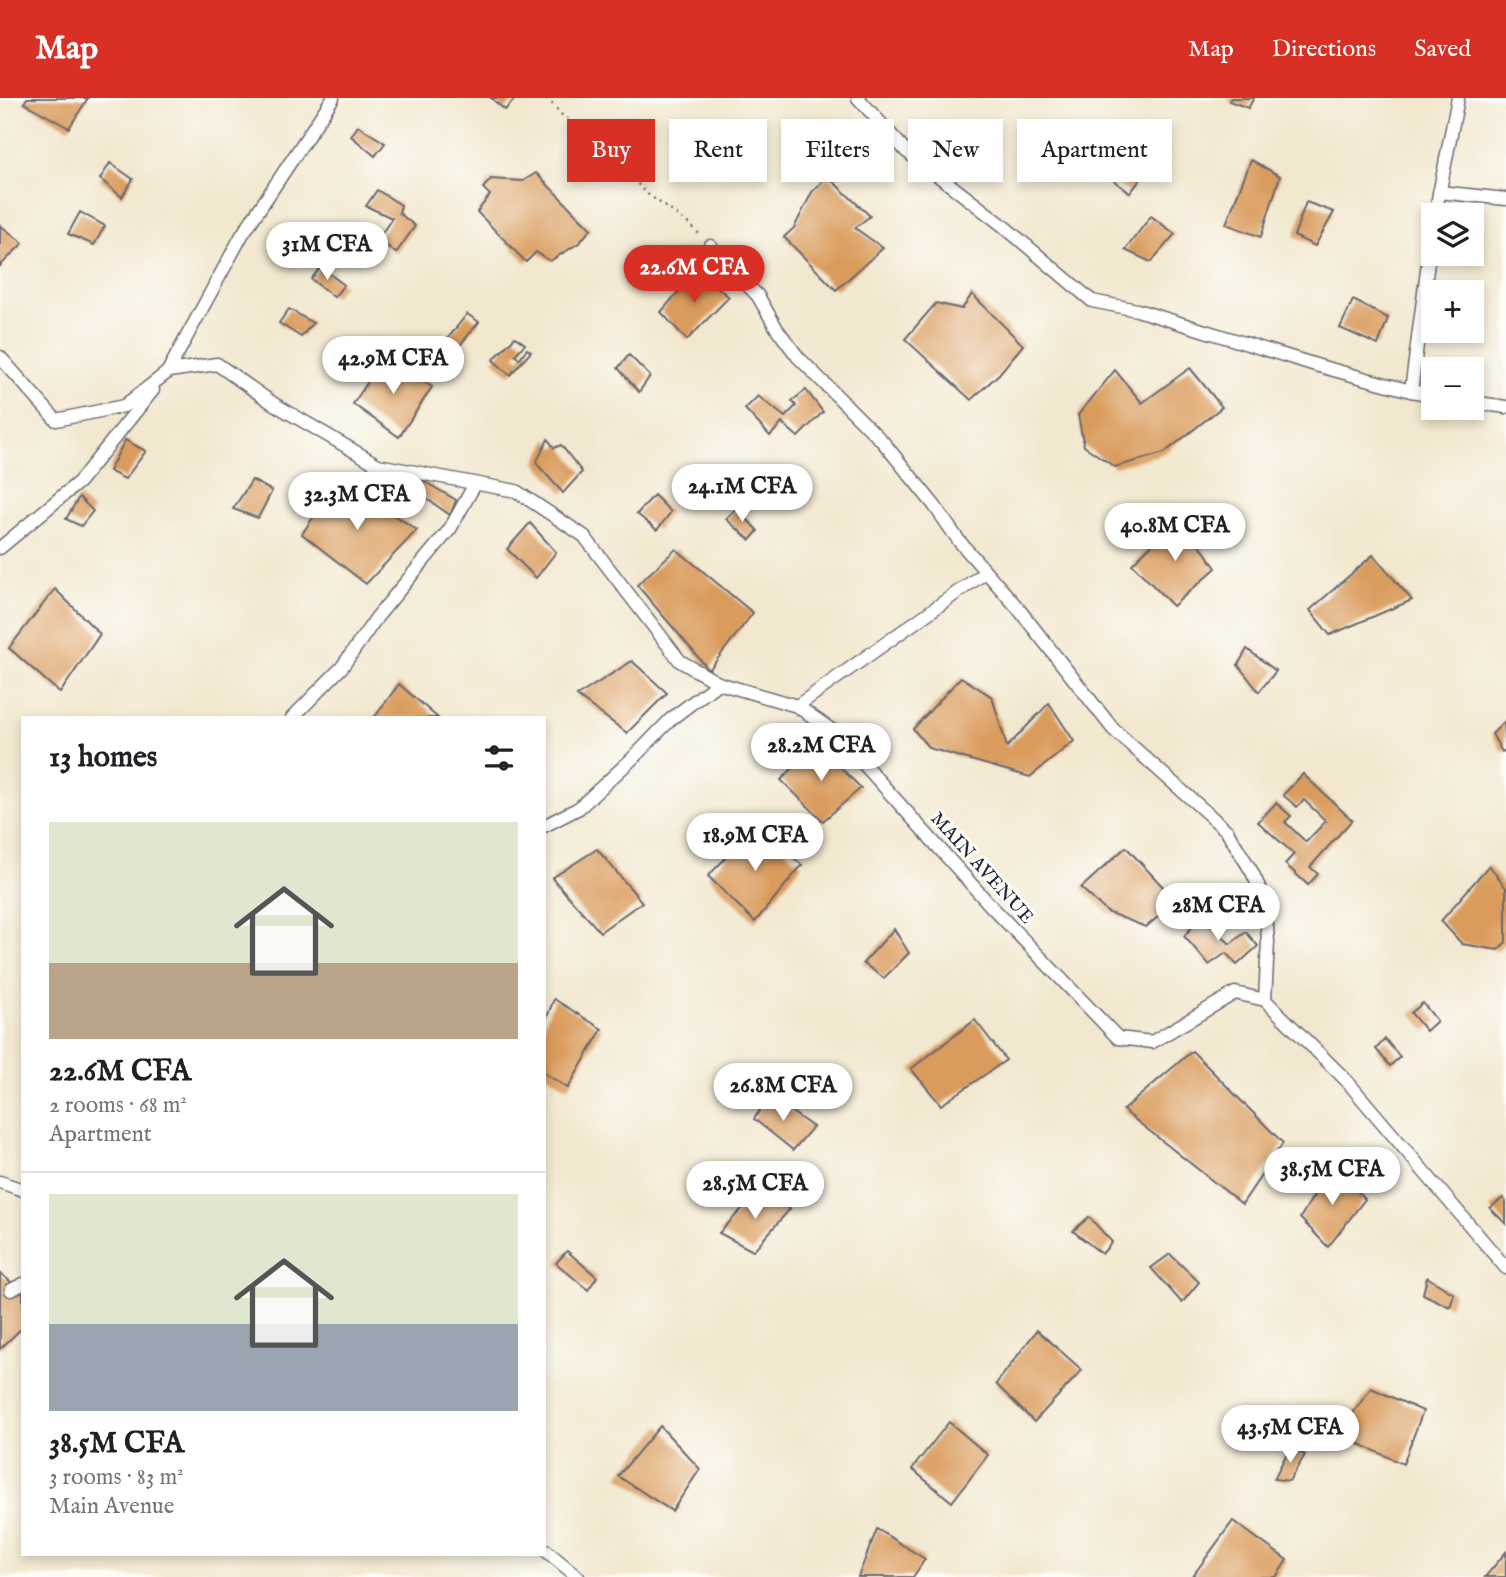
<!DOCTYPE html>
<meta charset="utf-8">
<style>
body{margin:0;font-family:"IM FELL English",serif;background:#f6f6f6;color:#202124;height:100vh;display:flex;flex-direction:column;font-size:26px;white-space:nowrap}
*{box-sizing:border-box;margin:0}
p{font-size:23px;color:#757577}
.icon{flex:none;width:38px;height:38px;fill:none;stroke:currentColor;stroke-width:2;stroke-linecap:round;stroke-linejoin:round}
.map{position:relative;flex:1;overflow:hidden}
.sheet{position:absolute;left:21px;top:618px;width:525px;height:840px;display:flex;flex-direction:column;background:#fff;border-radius:0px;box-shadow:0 4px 10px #0003}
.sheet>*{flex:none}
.banner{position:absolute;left:567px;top:21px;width:665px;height:63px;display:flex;gap:14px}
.fabs{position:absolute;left:1421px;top:105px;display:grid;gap:14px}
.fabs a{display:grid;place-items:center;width:63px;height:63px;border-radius:0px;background:#fff;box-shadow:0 4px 10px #0003;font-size:35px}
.price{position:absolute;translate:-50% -60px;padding:0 16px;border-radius:24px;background:#fff;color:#222;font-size:23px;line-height:46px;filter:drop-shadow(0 2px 4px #0008)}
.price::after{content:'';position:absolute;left:50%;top:42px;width:21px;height:16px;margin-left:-10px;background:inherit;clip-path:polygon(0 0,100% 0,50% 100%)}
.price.current{background:#d93025;color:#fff}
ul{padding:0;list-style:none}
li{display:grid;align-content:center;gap:14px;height:371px;padding:0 28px}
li+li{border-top:2px solid #e0e0e0}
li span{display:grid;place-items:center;height:217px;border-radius:0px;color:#555}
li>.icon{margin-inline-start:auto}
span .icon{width:126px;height:126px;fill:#fffc;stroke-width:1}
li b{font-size:30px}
h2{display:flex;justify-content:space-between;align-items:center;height:84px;padding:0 28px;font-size:30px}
.tag{padding:0 24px;border-radius:0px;background:#fff;box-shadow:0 4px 10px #0003;font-size:24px;line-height:63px}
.tag.current{background:#d93025;color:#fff}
header{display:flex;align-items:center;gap:42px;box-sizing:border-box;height:98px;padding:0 35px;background:#d93025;color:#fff}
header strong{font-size:33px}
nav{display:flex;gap:38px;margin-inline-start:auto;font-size:24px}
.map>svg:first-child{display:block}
.building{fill:#da9c5d}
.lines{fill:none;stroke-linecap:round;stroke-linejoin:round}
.street-casing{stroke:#6b676f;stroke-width:15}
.path{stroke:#6b676f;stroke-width:2.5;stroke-dasharray:2 5;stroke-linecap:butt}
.street{stroke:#fff;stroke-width:12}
.labels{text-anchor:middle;stroke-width:6;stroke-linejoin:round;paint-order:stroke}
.street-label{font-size:19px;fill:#22223b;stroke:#fdfcf7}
</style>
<header>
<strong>Map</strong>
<nav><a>Map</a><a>Directions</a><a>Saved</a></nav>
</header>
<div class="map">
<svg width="1506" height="1479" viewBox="0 0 1506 1479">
<rect width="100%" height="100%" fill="#fdfcf7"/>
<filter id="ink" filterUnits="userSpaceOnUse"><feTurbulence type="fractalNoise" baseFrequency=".0143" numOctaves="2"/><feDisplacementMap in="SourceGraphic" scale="14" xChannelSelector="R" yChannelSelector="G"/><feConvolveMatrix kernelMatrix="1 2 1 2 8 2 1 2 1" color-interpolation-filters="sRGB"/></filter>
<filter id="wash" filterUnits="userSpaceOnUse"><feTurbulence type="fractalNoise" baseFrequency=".00686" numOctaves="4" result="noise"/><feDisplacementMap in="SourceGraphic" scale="28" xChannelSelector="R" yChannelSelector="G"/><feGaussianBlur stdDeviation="1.57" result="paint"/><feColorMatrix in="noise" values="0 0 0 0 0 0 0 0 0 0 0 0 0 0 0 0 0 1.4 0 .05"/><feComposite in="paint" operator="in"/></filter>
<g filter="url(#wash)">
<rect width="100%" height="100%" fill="#f2e8cf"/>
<g id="blocks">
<g class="building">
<path d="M27,0H88L69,30L24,5Z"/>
<path d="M491,0H514L515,1L505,12Z"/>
<path d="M1231,0H1254L1248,10L1229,3Z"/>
<path d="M358,28L385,45L375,58L351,38Z"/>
<path d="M1112,58L1143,78L1130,95L1100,72Z"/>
<path d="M1251,62L1280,78L1261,139L1226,126Z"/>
<path d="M110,65L133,81L122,99L100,81Z"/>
<path d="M536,75L591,131L579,145L550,163L536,154L526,164L477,114L490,97L483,90L491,81L523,83Z"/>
<path d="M827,78L870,118L855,130L883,150L836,192L784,139L794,130L812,94Z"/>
<path d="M377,92L401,107L399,115L415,128L396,155L378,141L392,120L366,108Z"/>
<path d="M1306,104L1334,114L1315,148L1294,138Z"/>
<path d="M80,114L105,128L94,147L68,136Z"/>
<path d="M1151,118L1175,136L1151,164L1125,152Z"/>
<path d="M0,127L23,145L0,168Z"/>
<path d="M321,169L344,187L334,199L311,181Z"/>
<path d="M697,172L729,199L687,242L661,214Z"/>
<path d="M972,196L1023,247L999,276L971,302L905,241L936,205L962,211Z"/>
<path d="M1353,202L1388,220L1378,247L1340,230Z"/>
<path d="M289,211L313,225L301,239L279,225Z"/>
<path d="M467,216L479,224L457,251L448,240Z"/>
<path d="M515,239L525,246L515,257L519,261L527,251L531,254L510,277L493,262Z"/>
<path d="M386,257L432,289L399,339L353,306Z"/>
<path d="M629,257L650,278L639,294L618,270Z"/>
<path d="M1190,270L1222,309L1164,355L1115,369L1084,348L1078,317L1115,272L1142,305Z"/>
<path d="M806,292L823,314L798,339L782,325L770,338L745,311L758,298L785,319L796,308L792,303Z"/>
<path d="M548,341L554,350L561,347L582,374L563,395L536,365Z"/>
<path d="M125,342L146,353L125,381L109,373Z"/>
<path d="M339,381L417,432L366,486L302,436Z"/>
<path d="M420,381L456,402L450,417L414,392Z"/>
<path d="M252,382L272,393L258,420L233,411Z"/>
<path d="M654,397L671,414L657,432L637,416Z"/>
<path d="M79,399L93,413L81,428L66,421Z"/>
<path d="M737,410L758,433L750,442L726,421Z"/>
<path d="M1180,419L1216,470L1173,508L1132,466Z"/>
<path d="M530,425L556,454L536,480L507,451Z"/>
<path d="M676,451L753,515L709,572L637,487Z"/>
<path d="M1373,457L1412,502L1330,537L1310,512Z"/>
<path d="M55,491L100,536L60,595L9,550Z"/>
<path d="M1247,551L1276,573L1259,594L1238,567Z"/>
<path d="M632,563L667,595L627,635L577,598Z"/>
<path d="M961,579L992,599L1007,649L1049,605L1074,643L1030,679L929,650L913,631Z"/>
<path d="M399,586L438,620H374Z"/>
<path d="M1504,624L1506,652L1502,654L1492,636Z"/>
<path d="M817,646L861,690L823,723L781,682Z"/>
<path d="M1303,676L1352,722L1310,769L1318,776L1308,787L1285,766L1294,756L1258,724L1276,705L1291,718L1285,724L1306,744L1326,723L1304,702L1297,709L1283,697Z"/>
<path d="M757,728L802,767L755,824L708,778Z"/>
<path d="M1126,749L1176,803L1146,829L1107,814L1081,790Z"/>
<path d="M597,751L642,804L600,834L552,780Z"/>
<path d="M1489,767L1506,790V844L1498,852L1462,846L1441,823Z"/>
<path d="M1202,818L1230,846L1246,834L1258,848L1237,867L1226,855L1209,867L1184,838Z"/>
<path d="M894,831L909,855L884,880L863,865Z"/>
<path d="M554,901L602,931L568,990L544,975V927Z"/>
<path d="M1423,905L1437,923L1426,933L1411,915Z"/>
<path d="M975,922L1006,962L941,1007L911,971Z"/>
<path d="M1385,941L1400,959L1390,968L1376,951Z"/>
<path d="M1192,953L1283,1045L1242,1106L1123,1012Z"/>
<path d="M769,998L813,1029L793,1052L754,1021Z"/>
<path d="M1332,1067L1365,1101L1328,1149L1300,1120Z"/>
<path d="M761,1091L790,1111L753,1153L719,1135Z"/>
<path d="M1503,1100L1506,1104V1126L1490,1110Z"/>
<path d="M1089,1119L1112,1144L1102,1156L1073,1133Z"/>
<path d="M567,1153L597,1179L588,1192L556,1165Z"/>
<path d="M1170,1156L1199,1184L1182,1205L1151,1170Z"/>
<path d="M0,1175L23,1194V1229L0,1251Z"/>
<path d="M1427,1179L1454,1196L1450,1209L1423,1196Z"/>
<path d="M1037,1232L1082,1272L1034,1324L996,1286Z"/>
<path d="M1371,1290L1423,1313L1403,1366L1338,1336Z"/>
<path d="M949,1324L988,1357L952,1404L912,1371Z"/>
<path d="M660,1328L700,1371L672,1413L618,1378Z"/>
<path d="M1290,1349L1305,1357L1289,1383L1274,1381Z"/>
<path d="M1233,1423L1287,1462L1276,1479H1192Z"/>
<path d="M877,1431L925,1461L913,1479H858Z"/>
<path d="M1506,1454V1479H1485Z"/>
</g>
</g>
</g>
<g filter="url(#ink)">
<use href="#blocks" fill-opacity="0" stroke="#6b676f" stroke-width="2"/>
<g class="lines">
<defs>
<g id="street">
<path d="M858,0L906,53L1001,126L1092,203L1137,212L1319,268L1411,293L1433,297"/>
<path d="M1439,94L1506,101"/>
<path d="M1435,117L1458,0"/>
<path d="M710,148L758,198L777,231L798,259L883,344L934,407L959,443L1017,509L1113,631L1227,733L1252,774L1265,802L1268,844L1265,902"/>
<path d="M0,259L56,322L124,308L169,273L217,266L274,306L378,367L516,393L584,438L680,563L718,585L797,608L836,635L990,807L1118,940L1152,944L1235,895L1265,902L1346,982L1506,1170"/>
<path d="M167,275L242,137L333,0"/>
<path d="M1411,293L1433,126"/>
<path d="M1472,304L1506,309"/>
<path d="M0,450L79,384L153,292"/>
<path d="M797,608L986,474"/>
<path d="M292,620L342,569L377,519L450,431L475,386"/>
<path d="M544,728L579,710L633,660L671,621L718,585"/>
<path d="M0,1084L23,1092"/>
<path d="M11,1192L23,1186"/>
<path d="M544,1451L578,1479"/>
</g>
</defs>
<use href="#street" class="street-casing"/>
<path class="path" d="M547,0L562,17L589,33L646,95L687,124L701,138"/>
<use href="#street" class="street"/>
</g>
</g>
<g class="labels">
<g class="street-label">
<text transform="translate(983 769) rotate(48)" y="7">MAIN AVENUE</text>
</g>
</g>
</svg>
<div class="fabs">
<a><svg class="icon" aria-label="layers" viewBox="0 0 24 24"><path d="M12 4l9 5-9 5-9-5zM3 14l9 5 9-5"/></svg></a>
<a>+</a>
<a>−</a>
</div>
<b class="price" style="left:327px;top:184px">31M CFA</b>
<b class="price current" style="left:694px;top:207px">22.6M CFA</b>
<b class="price" style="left:393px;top:298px">42.9M CFA</b>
<b class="price" style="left:742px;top:426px">24.1M CFA</b>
<b class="price" style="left:357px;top:434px">32.3M CFA</b>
<b class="price" style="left:1175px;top:465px">40.8M CFA</b>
<b class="price" style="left:821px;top:685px">28.2M CFA</b>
<b class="price" style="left:755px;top:775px">18.9M CFA</b>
<b class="price" style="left:1218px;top:845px">28M CFA</b>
<b class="price" style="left:783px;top:1025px">26.8M CFA</b>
<b class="price" style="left:1332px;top:1109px">38.5M CFA</b>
<b class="price" style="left:755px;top:1123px">28.5M CFA</b>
<b class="price" style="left:1290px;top:1367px">43.5M CFA</b>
<div class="banner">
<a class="tag current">Buy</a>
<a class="tag">Rent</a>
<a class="tag">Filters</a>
<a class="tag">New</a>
<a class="tag">Apartment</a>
</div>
<section class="sheet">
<h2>13 homes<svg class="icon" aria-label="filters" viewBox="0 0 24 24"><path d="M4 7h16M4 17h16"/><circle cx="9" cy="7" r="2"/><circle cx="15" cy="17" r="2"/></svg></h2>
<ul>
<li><span style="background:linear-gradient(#dfe7d0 65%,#b9a48a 0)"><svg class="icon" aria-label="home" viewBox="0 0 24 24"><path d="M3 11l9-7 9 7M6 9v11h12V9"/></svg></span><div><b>22.6M CFA</b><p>2 rooms · 68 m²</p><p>Apartment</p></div></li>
<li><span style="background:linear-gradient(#dfe7d0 60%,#9aa5b1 0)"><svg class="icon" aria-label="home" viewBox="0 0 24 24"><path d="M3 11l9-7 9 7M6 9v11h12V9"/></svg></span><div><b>38.5M CFA</b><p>3 rooms · 83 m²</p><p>Main Avenue</p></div></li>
</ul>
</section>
</div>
